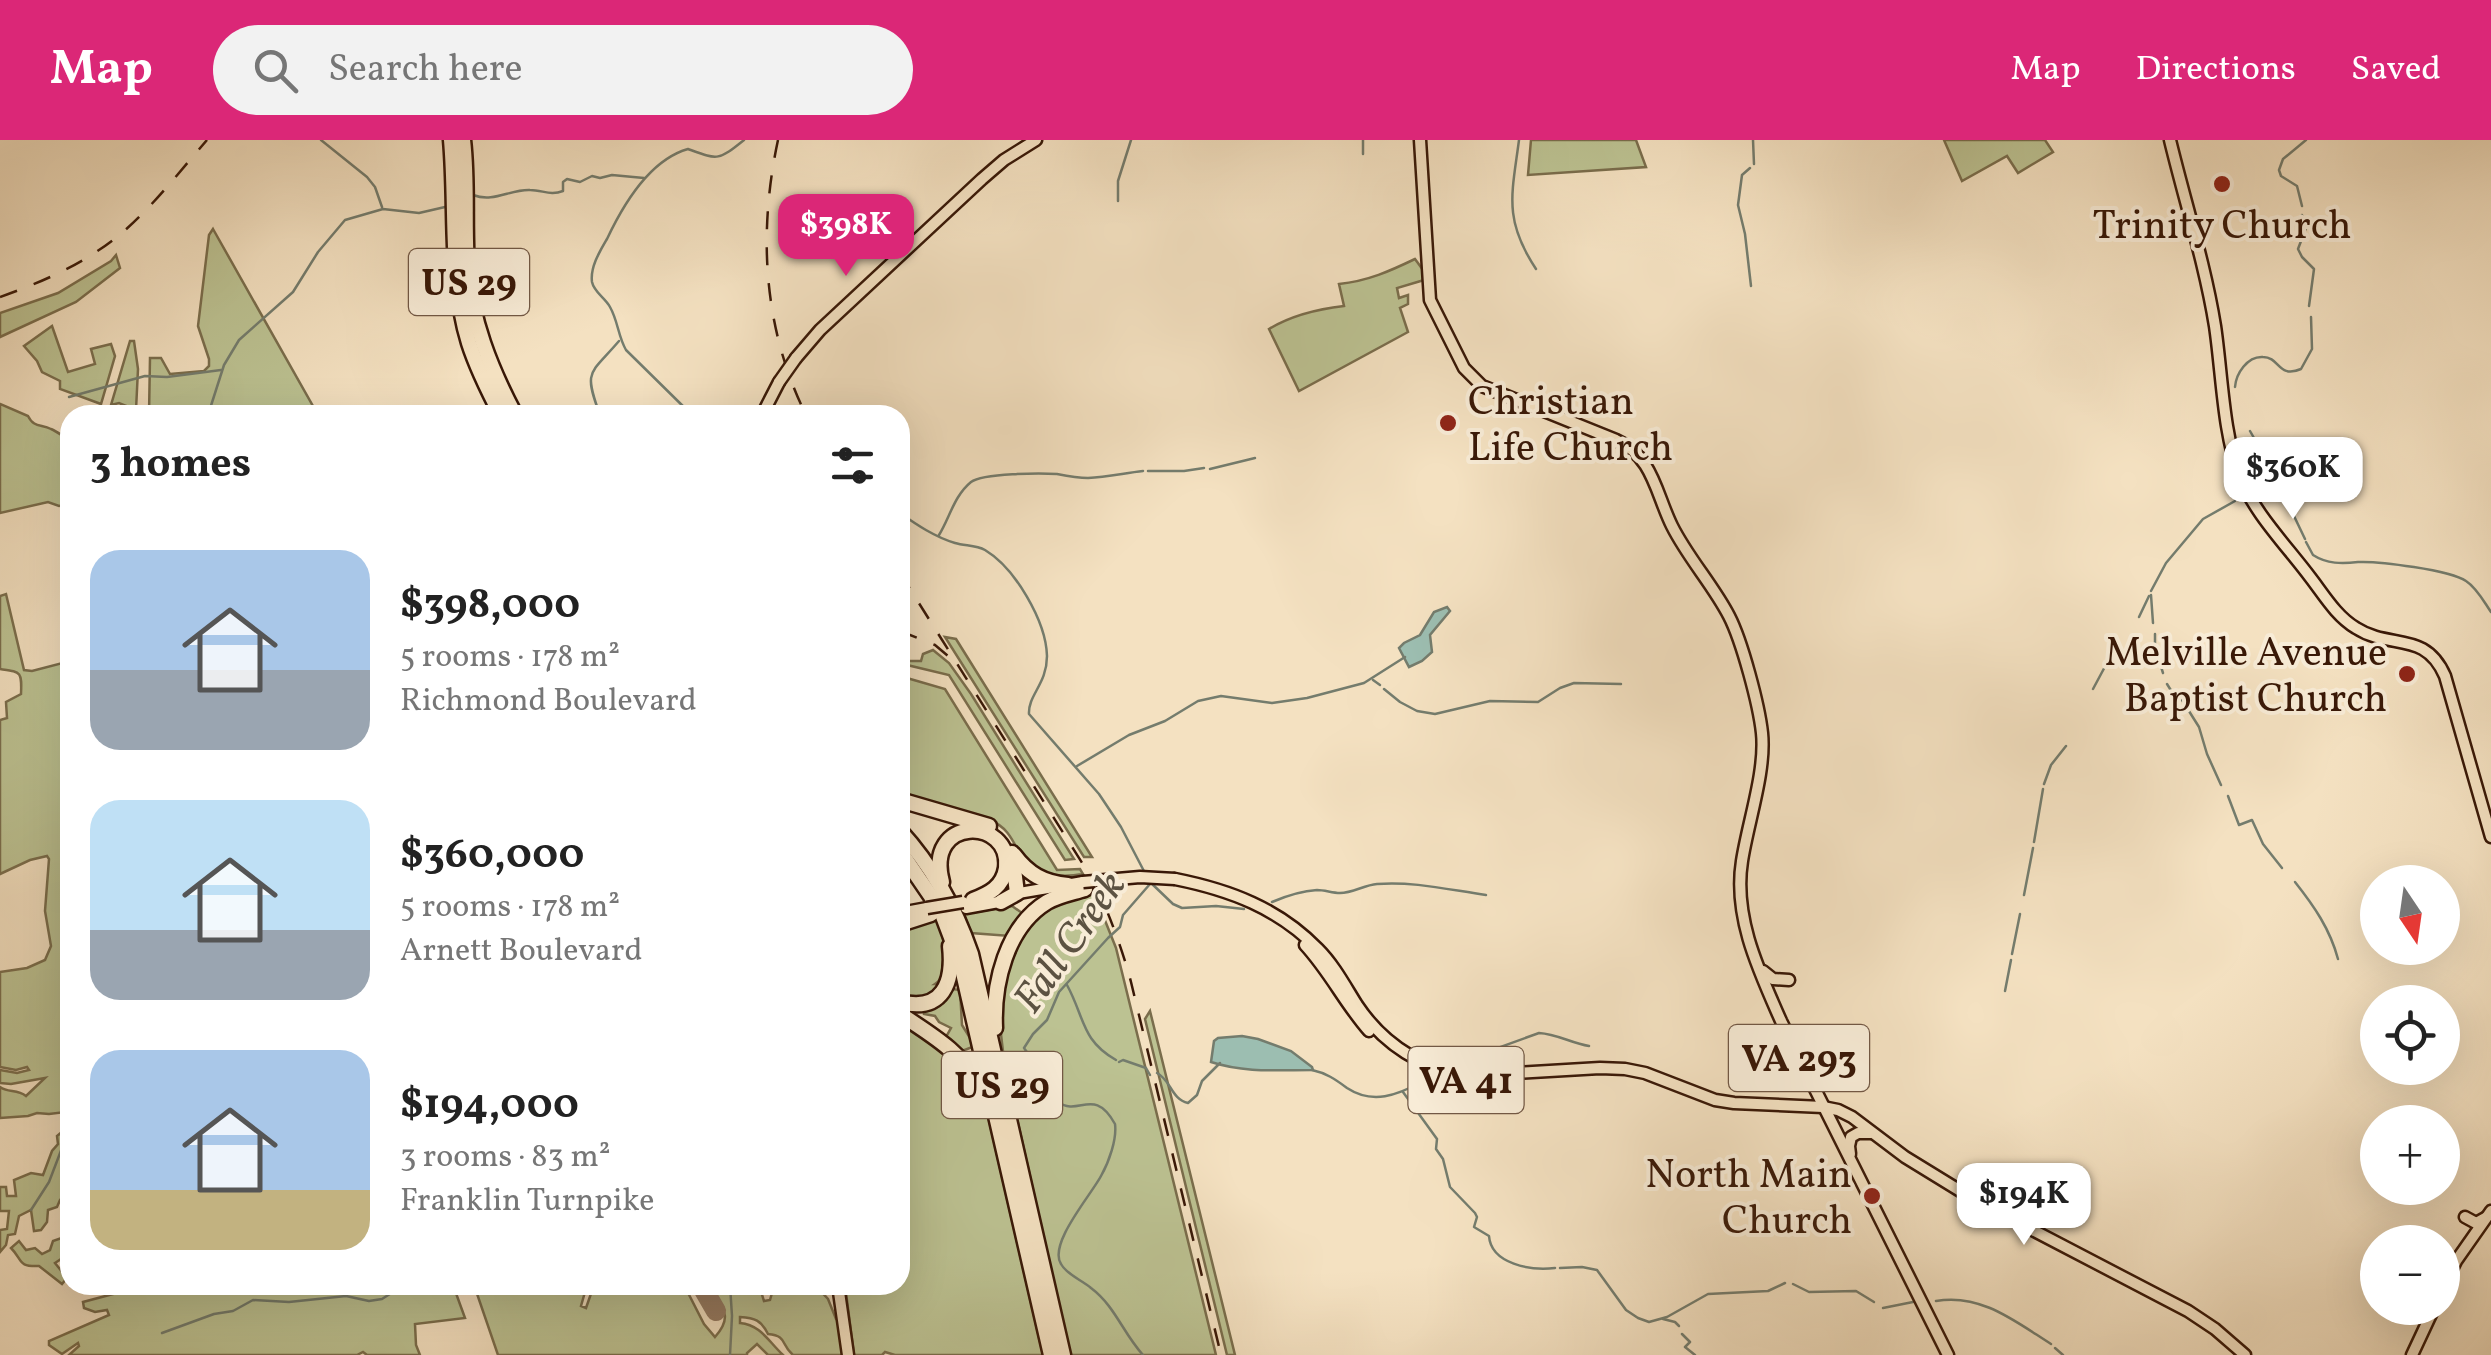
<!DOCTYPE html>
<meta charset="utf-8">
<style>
body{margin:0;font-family:Vollkorn,serif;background:#f2f2f2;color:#222;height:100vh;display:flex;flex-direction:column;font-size:38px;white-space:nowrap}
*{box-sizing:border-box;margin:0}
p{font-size:32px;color:#767676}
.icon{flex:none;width:55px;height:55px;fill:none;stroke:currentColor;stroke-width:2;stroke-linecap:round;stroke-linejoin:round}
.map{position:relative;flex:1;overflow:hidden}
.panel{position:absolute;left:60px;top:265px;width:850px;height:890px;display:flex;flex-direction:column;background:#fff;border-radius:30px;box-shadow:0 10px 40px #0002}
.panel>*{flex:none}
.needle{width:65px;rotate:167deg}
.fabs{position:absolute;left:2360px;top:725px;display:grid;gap:20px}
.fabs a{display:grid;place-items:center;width:100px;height:100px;border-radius:50%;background:#fff;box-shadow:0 10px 40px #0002;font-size:50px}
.price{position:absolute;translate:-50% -85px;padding:0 22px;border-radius:20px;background:#fff;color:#222;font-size:32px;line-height:65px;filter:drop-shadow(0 2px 5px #0008)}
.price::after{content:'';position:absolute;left:50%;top:60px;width:30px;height:22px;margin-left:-15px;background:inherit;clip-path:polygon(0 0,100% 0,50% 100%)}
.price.selected{background:#db2777;color:#fff}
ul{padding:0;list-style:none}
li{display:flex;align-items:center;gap:30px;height:250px;padding:0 30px}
li span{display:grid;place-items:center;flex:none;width:280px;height:200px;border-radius:30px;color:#555}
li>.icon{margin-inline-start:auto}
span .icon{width:120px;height:120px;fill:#fffc;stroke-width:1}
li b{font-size:42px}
h2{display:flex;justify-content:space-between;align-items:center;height:120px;padding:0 30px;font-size:42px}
header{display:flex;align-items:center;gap:60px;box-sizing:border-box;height:140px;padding:0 50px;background:#db2777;color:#fff}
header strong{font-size:48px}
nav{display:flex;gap:55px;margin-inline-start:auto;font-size:35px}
.search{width:700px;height:90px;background:#f2f2f2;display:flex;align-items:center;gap:25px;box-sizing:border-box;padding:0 35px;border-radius:55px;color:#767676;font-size:38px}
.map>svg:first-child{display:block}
.green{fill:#bcc292;stroke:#7a6d4c;stroke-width:2.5}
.water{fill:#9cbeb1;stroke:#747c6d;stroke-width:2.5}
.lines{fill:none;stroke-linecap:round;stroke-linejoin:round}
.stream{stroke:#747c6d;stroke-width:2.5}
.runway{stroke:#967c64;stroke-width:20}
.major-casing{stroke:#391807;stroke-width:15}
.highway-casing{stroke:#391807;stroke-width:19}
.major{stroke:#f4e1c1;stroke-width:10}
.highway{stroke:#f4e1c1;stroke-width:14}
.rail{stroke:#391807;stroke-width:2.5;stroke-dasharray:18 18;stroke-linecap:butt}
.major-bridge-casing{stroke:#391807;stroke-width:15;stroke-linecap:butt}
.major-bridge{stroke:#f4e1c1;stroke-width:10}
.poi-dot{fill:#8f2418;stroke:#f8ecd7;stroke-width:4}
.labels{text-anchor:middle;stroke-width:8;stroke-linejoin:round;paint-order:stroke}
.shield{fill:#f8ecd7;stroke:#725845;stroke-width:2.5}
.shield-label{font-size:38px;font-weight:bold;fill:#391807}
.poi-label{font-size:40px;fill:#391807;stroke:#f8ecd7;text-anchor:end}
.water-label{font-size:42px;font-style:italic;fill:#5c5242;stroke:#f8ecd7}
</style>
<header>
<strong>Map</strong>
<div class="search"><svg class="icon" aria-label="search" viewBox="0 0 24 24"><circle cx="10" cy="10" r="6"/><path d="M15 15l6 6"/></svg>Search here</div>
<nav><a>Map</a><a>Directions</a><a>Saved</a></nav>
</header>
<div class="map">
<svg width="2491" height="1215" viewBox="0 0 2491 1215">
<rect width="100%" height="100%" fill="#f4e1c1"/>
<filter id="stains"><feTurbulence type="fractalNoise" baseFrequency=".002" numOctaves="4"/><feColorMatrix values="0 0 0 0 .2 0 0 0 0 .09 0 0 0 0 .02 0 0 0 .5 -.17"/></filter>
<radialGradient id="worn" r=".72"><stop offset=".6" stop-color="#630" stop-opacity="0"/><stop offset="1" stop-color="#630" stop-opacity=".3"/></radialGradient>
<g class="green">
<path d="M1531,0H1636L1646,27L1528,35Z"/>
<path d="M1944,0H2045L2053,12L2018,33L2007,16L1962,41Z"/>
<path d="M213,89L318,275H149L150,218H161L170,234L204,231L209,226V219L198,186L209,95Z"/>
<path d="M116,115L120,128L76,162L0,197V173L58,153L111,121Z"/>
<path d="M1415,119L1423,130L1424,140L1397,148L1399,158L1408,155V164L1400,168L1408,192L1299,251L1269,189C1292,175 1318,169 1344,166L1339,144C1368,141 1390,131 1415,119Z"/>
<path d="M52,186L68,232L95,224L91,209L111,204L115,216L101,264L60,249V241L42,232L37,221L24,206Z"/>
<path d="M130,201H134L138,229L136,270L119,263L111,265Z"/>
<path d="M0,264L28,276C34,288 41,284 51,289C58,292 64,297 70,300V364L59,366L48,362L0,373Z"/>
<path d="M6,454L24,530L32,531L70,521V1063L60,1060L57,1067L48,1070L47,1082L41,1090L34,1091L31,1070L19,1076L15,1094L8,1095L6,1105L0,1112V1090L7,1089L9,1071H0V1047H6L7,1056H16L14,1040L31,1033L43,1035L52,1011L58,1004L57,996L69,986L65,972L49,974L37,973L28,976L0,978V947C8,953 17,949 26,956L45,938L11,944L0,943V930L17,933L29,930L27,927L16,930L0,927V832L27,828L45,820L51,806L45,771L49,719L47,716L30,720L0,734V580L7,578L6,562L21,554C22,531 21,532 0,529V456Z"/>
<path d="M945,497L956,499L1092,717H1084Z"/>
<path d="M933,510L949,523L971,554L1074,719L1065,720L949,535L903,524L904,521H921L923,514Z"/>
<path d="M900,536L945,549L1057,730L1080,729L1083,734C1060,738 1033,736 1020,714C1012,699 1007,687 990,680C962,668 929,663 900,655Z"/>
<path d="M1094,753L1116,808L1216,1215H1070L1004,920L998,869L1012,810L1038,774L1063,759Z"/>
<path d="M1012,766L1025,775L1010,796L971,793L964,774Z"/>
<path d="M937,779C944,799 954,831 935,844H941L926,860L900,858V787Z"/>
<path d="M952,849L960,850L962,885L975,906L962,911L946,897L951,888L939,882L935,876L924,874V871L943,863Z"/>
<path d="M1150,871L1235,1215H1227L1145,879Z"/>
<path d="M900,880C934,901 968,926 985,963L1043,1215H895L885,1212L882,1215H854L845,1145H900Z"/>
<path d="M70,1095V1113L55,1123L67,1138L62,1144L39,1126C17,1127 23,1120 11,1108L19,1101L26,1110L35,1108L42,1114L50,1110L53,1101Z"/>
<path d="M147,1145H453L465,1178L415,1184L416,1205L420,1215H367L363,1212L357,1215H69L79,1206L78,1203L62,1214L49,1205V1201L109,1175L107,1170L95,1172L84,1168L83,1162Z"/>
<path d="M474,1145H587L581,1166L586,1168L594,1145H684L704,1184L715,1197C734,1176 722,1168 710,1145H759L764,1161L770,1160L772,1153L790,1145H815L828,1159L836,1179L839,1181L844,1215H793C780,1204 788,1196 768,1194C761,1180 755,1178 740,1177V1183C761,1185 768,1201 783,1215H768L757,1204L747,1213V1215H498Z"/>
</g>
<g class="water">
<path d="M1447,467L1450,471L1430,495L1432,512L1422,521L1409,527L1399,508L1404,503L1420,495L1434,472Z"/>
<path d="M1242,896L1258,899L1291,911L1312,927L1313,930C1277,930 1245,933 1211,922L1214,901L1218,898Z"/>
</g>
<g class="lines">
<g class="stream">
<path d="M321,0L367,37L375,47L382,67"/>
<path d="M1363,0V14"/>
<path d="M1519,0C1512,54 1503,79 1536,129"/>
<path d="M1753,0L1754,24"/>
<path d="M1750,28L1742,35L1738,65L1745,94L1751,146"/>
<path d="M473,55C494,63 510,49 530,50C543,50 550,56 563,51V42L567,39L580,42L592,36L600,38L612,35L644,38"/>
<path d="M1118,61V41L1131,0"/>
<path d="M2302,66L2297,46L2281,36L2279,30L2283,19L2306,0"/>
<path d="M2302,75L2306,88L2298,109L2302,117L2314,129L2309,166"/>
<path d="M2235,247C2236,234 2247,216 2263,217C2280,217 2278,239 2301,229L2312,209L2311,177"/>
<path d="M69,257L145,236L167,237L221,230"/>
<path d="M208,275L224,225L239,200L293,152L318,112L345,80L383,69L419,73L445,67"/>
<path d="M600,275C583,229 590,235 619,201"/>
<path d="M692,275L626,210C618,196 618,181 610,167C605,158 594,152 592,142C590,127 600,111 607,99C623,65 649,20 688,9C718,20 718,21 744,0"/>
<path d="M2250,291L2270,326L2286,364L2294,376L2305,399"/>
<path d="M1210,329L1255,318"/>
<path d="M1148,331H1184L1204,328"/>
<path d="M2251,350L2263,343L2270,326"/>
<path d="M900,373C917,385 935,397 955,403C965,406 976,405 985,410C1015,428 1046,481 1047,516C1047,544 1028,555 1029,574L1099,654L1121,687L1146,735"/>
<path d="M939,395C950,377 954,356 971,342C983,333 1041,333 1057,334C1067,336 1077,338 1088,338C1107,337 1125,333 1143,331"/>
<path d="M2306,402L2313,415C2327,424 2342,424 2358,422C2379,421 2450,430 2466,441C2477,448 2484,462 2491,472"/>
<path d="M2151,451L2166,423L2203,379L2235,361"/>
<path d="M2151,455L2153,483"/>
<path d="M2139,477L2149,456"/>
<path d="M2155,494V508L2163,533"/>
<path d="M1373,540L1380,545"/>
<path d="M2167,544L2172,552L2182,560L2199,587L2207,614L2221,645"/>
<path d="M1384,549L1400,562L1417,571L1435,574L1490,561L1538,562L1560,548L1574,543L1621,544"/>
<path d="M2093,549L2108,521"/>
<path d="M1077,626L1129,595L1165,581L1198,561L1221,556L1272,563L1307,558L1364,543L1405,517"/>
<path d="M2044,644L2051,625L2066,606"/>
<path d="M2228,656L2239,685L2252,680L2263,704L2282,728"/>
<path d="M2034,702L2043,649"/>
<path d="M1150,742L1173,764L1182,768L1216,766L1244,769"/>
<path d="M2295,742C2314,766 2330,789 2338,819"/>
<path d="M2024,755L2033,708"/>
<path d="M1272,762C1286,756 1301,751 1317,750C1325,750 1332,753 1340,753C1353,753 1364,745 1377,744C1413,741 1450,750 1486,755"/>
<path d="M2012,814L2020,774"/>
<path d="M1067,845C1085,878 1081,900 1116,920"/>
<path d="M2005,851L2011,820"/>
<path d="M1119,922L1123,920L1146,928L1150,935"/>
<path d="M1448,926L1539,893C1557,894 1571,903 1589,906"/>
<path d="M1312,930C1326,933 1335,939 1347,948C1373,965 1397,955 1422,942"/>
<path d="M1157,933C1171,940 1171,959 1188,963L1197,955L1202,941L1220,923"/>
<path d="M1403,952L1437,999L1436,1009L1443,1019L1450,1047L1475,1073L1477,1077L1474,1087L1489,1096C1491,1124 1531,1131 1555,1128"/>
<path d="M31,1070L49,1042L70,987"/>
<path d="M1560,1128L1582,1127L1597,1130L1626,1170L1638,1178L1649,1182L1667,1177L1708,1154L1768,1151L1785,1143"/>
<path d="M1793,1144L1809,1152L1856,1151L1874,1162"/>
<path d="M1936,1161C1981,1153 2016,1182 2051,1204"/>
<path d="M1883,1168L1913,1162"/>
<path d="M1663,1179L1675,1182L1679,1186"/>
<path d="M162,1193L214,1174L233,1171L253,1160L289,1162L346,1156L369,1161L382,1159L404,1145"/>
<path d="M1682,1194L1690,1202L1685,1207L1695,1215"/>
<path d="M2055,1208L2063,1215"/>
<path d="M730,1215L732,1176L730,1145"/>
<path d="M1143,1215C1123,1193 1115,1166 1091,1148C1082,1140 1067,1135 1061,1124C1048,1104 1091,1055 1101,1036C1109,1022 1117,999 1115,984C1094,946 1079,977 1058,962C1046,953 1048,936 1041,925C1036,917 1029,917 1024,908L1033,894L1047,880L1059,852L1108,798L1120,787L1123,775L1150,744"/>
</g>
<path class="runway" d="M701,1145L716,1171"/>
<defs>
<g id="major">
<path d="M1420,0L1430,160L1464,228L1482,246L1616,300C1653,316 1656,354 1672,386C1688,418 1713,445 1729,476C1742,501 1759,565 1762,593C1766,631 1748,682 1742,721C1733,777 1759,831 1781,881L1948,1215"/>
<path d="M2170,0C2185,62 2205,124 2215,186C2222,233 2223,294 2240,337C2255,374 2286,405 2310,437C2324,455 2336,476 2356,488C2390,510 2425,490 2445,536L2491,697"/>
<path d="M796,218L820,190L982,39L1004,20L1036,0"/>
<path d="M762,275L779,242"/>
<path d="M1175,739C1230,750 1278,768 1318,809C1334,825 1345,846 1357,865C1383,904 1418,926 1463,936L1600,928L1625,929L1645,933L1715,960L1734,963L1823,967L1838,970L1852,977L1905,1017L1975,1060L2188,1171L2215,1189L2245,1215"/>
<path d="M1013,754L1083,742"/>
<path d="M966,768L1004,761"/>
<path d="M900,773L927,768"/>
<path d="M1305,805C1330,832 1345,864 1369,891"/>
<path d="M1763,831L1773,839L1789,840"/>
<path d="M1850,1014L1849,1006L1851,997L1858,993H1871"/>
<path d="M2465,1077L2476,1083L2485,1078"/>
<path d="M838,1145L848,1215"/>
<path d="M2442,1150L2456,1121L2491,1071"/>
<path d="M2412,1215L2434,1168"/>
</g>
<g id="highway">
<path d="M451,0C457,67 449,138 469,203C477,228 489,252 501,275"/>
<path d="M463,0C468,42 464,84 467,126C471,180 490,228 515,275"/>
<path d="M900,660L989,686"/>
<path d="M900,691C933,727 955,768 971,814L1063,1215"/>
<path d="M900,711L941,771L961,824L1051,1215"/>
<path d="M1014,715C1028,734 1044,743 1068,745"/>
<path d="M942,742C924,675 1012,677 1006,728C1003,747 989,754 973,760"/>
<path d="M1001,762L1017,753L1012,713"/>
<path d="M900,784L931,774"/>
<path d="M900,862C943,873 954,842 950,806"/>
<path d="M900,874C937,898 963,914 986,953"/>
<path d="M995,888C993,844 1006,787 1047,762C1059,755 1072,753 1085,749"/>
</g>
</defs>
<use href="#major" class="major-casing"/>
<use href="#highway" class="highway-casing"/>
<use href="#major" class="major"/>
<use href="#highway" class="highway"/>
<g class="rail">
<path d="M778,0C758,93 763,188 806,275"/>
<path d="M0,157C45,141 86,123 123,92C154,65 180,31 207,0"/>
<path d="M900,433L1096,745C1110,777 1122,808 1131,842L1221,1215"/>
<path d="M900,491L935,505L948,516"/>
</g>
<defs>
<g id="major-bridge">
<path d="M779,242L796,218"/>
<path d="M1083,742L1140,737L1175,739"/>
<path d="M927,768L963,762"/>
</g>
</defs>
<use href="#major-bridge" class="major-bridge-casing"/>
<use href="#major-bridge" class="major-bridge"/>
</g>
<g class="poi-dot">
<circle cx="2222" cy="44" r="10"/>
<circle cx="1448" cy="283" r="10"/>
<circle cx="2407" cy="534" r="10"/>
<circle cx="1872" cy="1056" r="10"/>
</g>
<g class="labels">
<g class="shield">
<rect x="409" y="109" width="120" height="66" rx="8"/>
<rect x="1729" y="885" width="140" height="66" rx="8"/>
<rect x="1408.5" y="907" width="115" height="66" rx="8"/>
<rect x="942" y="912" width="120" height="66" rx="8"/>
</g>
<g class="shield-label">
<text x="469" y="155">US 29</text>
<text x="1799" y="931">VA 293</text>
<text x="1466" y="953">VA 41</text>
<text x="1002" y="958">US 29</text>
</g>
<g class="poi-label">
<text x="2222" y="98" text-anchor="middle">Trinity Church</text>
<text x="1468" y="274" text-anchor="start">Christian<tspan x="1468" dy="46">Life Church</tspan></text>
<text x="2387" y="525">Melville Avenue<tspan x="2387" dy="46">Baptist Church</tspan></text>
<text x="1852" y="1047">North Main<tspan x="1852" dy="46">Church</tspan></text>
</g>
<g class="water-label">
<text transform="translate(1068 801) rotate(-55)" y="15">Fall Creek</text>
</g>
</g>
<rect width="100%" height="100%" filter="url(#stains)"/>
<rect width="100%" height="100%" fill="url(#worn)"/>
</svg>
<div class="fabs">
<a><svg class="needle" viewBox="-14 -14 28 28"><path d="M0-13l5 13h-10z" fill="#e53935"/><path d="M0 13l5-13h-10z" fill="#767676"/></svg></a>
<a><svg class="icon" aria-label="locate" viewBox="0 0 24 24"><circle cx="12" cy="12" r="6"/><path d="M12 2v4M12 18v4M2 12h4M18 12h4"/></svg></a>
<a>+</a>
<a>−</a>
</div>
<b class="price selected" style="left:846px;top:139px">$398K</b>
<b class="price" style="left:2293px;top:382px">$360K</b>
<b class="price" style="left:2024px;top:1108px">$194K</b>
<section class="panel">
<h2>3 homes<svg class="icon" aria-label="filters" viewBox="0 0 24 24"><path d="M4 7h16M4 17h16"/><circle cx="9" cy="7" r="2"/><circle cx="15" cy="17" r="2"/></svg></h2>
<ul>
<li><span style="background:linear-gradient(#a9c7e8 60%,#9aa5b1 0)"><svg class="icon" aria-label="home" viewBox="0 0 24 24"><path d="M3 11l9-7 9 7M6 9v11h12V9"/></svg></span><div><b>$398,000</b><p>5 rooms · 178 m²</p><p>Richmond Boulevard</p></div></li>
<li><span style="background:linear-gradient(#bfe0f5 65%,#9aa5b1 0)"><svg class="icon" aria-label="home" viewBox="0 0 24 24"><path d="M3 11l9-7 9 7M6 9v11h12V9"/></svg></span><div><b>$360,000</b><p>5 rooms · 178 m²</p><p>Arnett Boulevard</p></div></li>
<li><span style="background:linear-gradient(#a9c7e8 70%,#c2b280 0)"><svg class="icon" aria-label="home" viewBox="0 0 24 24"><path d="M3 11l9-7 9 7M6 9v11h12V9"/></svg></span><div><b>$194,000</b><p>3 rooms · 83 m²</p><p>Franklin Turnpike</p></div></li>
</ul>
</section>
</div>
